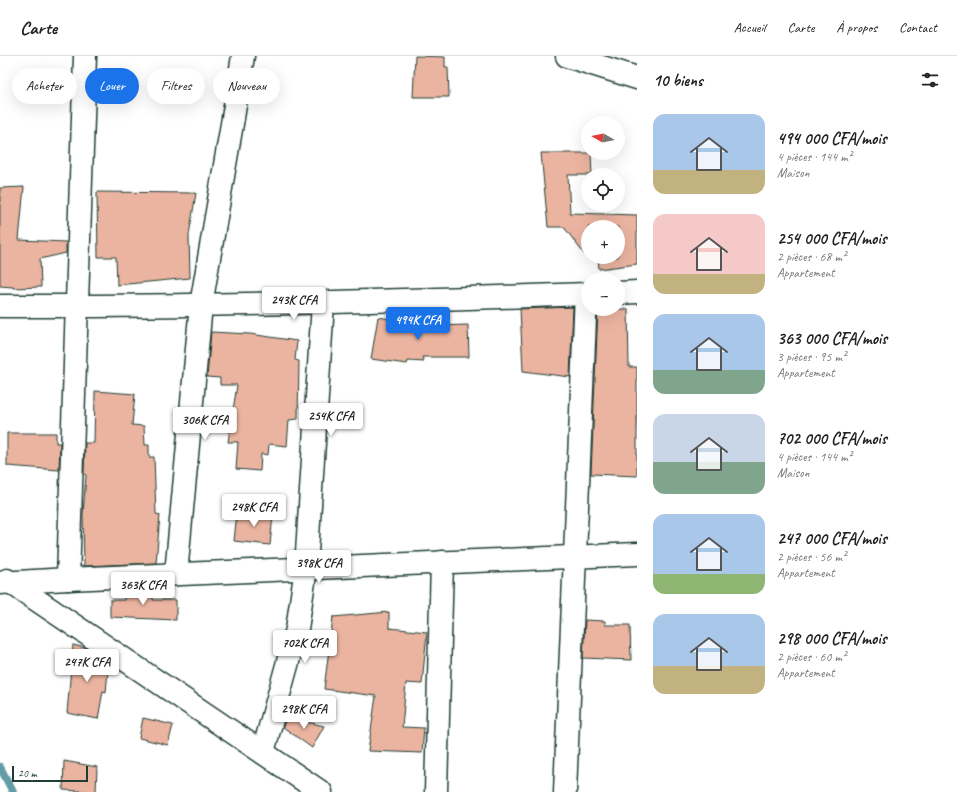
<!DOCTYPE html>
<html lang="fr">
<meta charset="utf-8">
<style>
body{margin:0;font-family:Caveat,sans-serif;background:#f2f2f2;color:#222;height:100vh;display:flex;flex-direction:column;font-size:15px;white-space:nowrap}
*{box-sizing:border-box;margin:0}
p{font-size:13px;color:#767676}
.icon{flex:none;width:22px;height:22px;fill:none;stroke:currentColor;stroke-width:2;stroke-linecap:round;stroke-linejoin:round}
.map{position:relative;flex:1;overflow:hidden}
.details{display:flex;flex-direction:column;background:#fff;width:320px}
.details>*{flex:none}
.top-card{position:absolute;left:12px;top:12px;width:380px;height:36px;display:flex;gap:8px}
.needle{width:26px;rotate:279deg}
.buttons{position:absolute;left:581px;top:60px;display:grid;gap:8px}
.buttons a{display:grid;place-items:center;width:44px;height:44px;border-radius:50%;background:#fff;box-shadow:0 4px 16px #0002;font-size:20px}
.scale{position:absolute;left:12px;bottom:10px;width:76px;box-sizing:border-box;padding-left:4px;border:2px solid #1f3d34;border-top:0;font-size:11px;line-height:14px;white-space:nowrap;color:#1f3d34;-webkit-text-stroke:3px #fff;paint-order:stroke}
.price{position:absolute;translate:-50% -34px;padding:0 9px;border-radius:4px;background:#fff;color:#222;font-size:13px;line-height:26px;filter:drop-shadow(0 1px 2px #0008)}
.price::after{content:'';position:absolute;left:50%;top:24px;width:12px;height:9px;margin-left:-6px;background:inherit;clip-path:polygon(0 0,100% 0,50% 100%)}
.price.on{background:#1a73e8;color:#fff}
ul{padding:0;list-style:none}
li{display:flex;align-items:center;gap:12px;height:100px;padding:0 16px}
li span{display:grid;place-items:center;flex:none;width:112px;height:80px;border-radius:12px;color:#555}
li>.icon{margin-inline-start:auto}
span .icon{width:48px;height:48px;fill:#fffc;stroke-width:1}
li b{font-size:17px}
h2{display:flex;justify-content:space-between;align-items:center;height:48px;padding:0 16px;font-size:17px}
.tag{padding:0 14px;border-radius:18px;background:#fff;box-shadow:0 4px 16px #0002;font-size:14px;line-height:36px}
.tag.on{background:#1a73e8;color:#fff}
header{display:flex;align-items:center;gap:24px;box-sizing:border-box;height:56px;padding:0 20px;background:#fff;border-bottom:1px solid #e0e0e0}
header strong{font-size:19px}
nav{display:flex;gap:22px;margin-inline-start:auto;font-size:14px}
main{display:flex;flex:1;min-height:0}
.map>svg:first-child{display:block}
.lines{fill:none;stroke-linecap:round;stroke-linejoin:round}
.stream{stroke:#649ca7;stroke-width:8}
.building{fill:#ebb4a0;stroke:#1f3d34}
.street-casing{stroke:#1f3d34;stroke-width:25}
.street{stroke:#fff;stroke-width:22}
</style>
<header>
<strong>Carte</strong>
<nav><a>Accueil</a><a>Carte</a><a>À propos</a><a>Contact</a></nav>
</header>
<main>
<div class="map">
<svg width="637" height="736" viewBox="0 0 637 736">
<rect width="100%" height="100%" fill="#fff"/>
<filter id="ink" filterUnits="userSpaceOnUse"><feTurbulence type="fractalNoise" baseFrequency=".025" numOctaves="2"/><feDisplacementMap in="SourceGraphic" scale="8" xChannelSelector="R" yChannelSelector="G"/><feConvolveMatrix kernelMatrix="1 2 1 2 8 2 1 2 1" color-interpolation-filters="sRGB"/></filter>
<g filter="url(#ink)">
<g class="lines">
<path class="stream" d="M0,711L13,736"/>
</g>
<g class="building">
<path d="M415,0L445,1V11H448L449,41H413Z"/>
<path d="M541,97H591L592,119H568L570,157L637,159V208L599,213L598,201H618V171H588V195L584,198L564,171H548Z"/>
<path d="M24,131L19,184L66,186V197L40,203L41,231L13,232V231L0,230V132Z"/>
<path d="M97,136L196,137L189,179L190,222L117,229L116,201H98Z"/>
<path d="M573,251L570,321L523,315L520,253Z"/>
<path d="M598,253H628L629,311H637V420L591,418Z"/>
<path d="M378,261L433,270L468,269L469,301H422L424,306L408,305L407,308L371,303Z"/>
<path d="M211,276L250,278L297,285L295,304L299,305L298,363L289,364L287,390L269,388L268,399L261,398L260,415L236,413L238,386H228L237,329H220V322L207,321Z"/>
<path d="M95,335L135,338L132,369L144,370L145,389H149V401H154L156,458L160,459L156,507L84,510L83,458L86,419L84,418L85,387H94Z"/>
<path d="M7,377H56V387H60L59,414L7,410Z"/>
<path d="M237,456L273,459L270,489L234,485Z"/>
<path d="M154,532L153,544H176V564L110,561V544H124V533Z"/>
<path d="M389,556V572L427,576L422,628L406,627L402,671L424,672L422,697L368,695L376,640L324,633L333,561Z"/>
<path d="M585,564L605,565V569H630L631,604L583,602Z"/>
<path d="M73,589L86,592L111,609L108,615L106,636L103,635L98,663L67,657Z"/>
<path d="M286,661L324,670L312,692L283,671Z"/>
<path d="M143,662L173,669L168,689L139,682Z"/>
<path d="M64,705L97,711L96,736L63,734Z"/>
</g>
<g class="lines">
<defs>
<g id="street">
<path d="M567,0L637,22"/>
<path d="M618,237L637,236"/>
<path d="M0,250C196,251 392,245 588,238"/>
<path d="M176,518L201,249L233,62L243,0"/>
<path d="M68,523L85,0"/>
<path d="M7,524L321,736"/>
<path d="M0,527L68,523L637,498"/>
<path d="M263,696L297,573L306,512L323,247"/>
<path d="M436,736L442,506"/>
<path d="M565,736L586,238"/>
</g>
</defs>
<use href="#street" class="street-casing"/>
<use href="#street" class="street"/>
</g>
</g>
</svg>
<div class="buttons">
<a><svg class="needle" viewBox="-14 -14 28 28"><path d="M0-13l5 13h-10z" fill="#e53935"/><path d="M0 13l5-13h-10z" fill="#767676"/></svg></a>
<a><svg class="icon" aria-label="locate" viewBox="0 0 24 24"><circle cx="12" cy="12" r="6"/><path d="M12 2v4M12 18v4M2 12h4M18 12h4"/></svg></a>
<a>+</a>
<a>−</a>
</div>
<div class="scale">20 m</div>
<b class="price" style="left:294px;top:265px">243K CFA</b>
<b class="price on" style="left:418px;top:285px">494K CFA</b>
<b class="price" style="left:331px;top:381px">254K CFA</b>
<b class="price" style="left:205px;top:385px">306K CFA</b>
<b class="price" style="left:254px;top:472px">248K CFA</b>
<b class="price" style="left:319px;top:528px">398K CFA</b>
<b class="price" style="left:143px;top:550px">363K CFA</b>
<b class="price" style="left:305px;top:608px">702K CFA</b>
<b class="price" style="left:87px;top:627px">247K CFA</b>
<b class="price" style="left:304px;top:674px">298K CFA</b>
<div class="top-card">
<a class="tag">Acheter</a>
<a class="tag on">Louer</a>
<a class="tag">Filtres</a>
<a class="tag">Nouveau</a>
</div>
</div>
<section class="details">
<h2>10 biens<svg class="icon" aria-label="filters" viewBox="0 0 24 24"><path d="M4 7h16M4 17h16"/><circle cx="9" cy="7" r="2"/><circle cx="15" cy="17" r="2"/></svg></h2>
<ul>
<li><span style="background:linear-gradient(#a9c7e8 70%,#c2b280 0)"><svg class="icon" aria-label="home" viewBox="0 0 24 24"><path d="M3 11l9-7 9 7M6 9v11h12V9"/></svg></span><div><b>494 000 CFA/mois</b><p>4 pièces · 144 m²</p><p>Maison</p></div></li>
<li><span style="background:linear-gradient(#f6c9c9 75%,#c2b280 0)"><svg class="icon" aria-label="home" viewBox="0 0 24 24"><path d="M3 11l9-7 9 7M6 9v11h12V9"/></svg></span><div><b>254 000 CFA/mois</b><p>2 pièces · 68 m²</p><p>Appartement</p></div></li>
<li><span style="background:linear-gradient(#a9c7e8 70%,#7fa58c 0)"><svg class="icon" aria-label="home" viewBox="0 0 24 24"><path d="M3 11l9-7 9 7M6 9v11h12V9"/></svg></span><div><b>363 000 CFA/mois</b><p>3 pièces · 95 m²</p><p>Appartement</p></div></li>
<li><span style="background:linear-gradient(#c9d6e8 60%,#7fa58c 0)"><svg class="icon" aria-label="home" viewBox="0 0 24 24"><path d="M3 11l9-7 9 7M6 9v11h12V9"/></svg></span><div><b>702 000 CFA/mois</b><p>4 pièces · 144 m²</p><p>Maison</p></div></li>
<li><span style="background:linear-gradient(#a9c7e8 75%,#8fb573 0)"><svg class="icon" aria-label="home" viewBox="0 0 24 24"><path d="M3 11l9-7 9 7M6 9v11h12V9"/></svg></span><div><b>247 000 CFA/mois</b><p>2 pièces · 56 m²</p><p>Appartement</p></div></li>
<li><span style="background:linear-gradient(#a9c7e8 65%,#c2b280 0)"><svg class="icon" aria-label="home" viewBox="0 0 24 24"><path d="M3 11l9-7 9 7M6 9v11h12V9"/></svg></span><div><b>298 000 CFA/mois</b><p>2 pièces · 60 m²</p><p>Appartement</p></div></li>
</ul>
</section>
</main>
